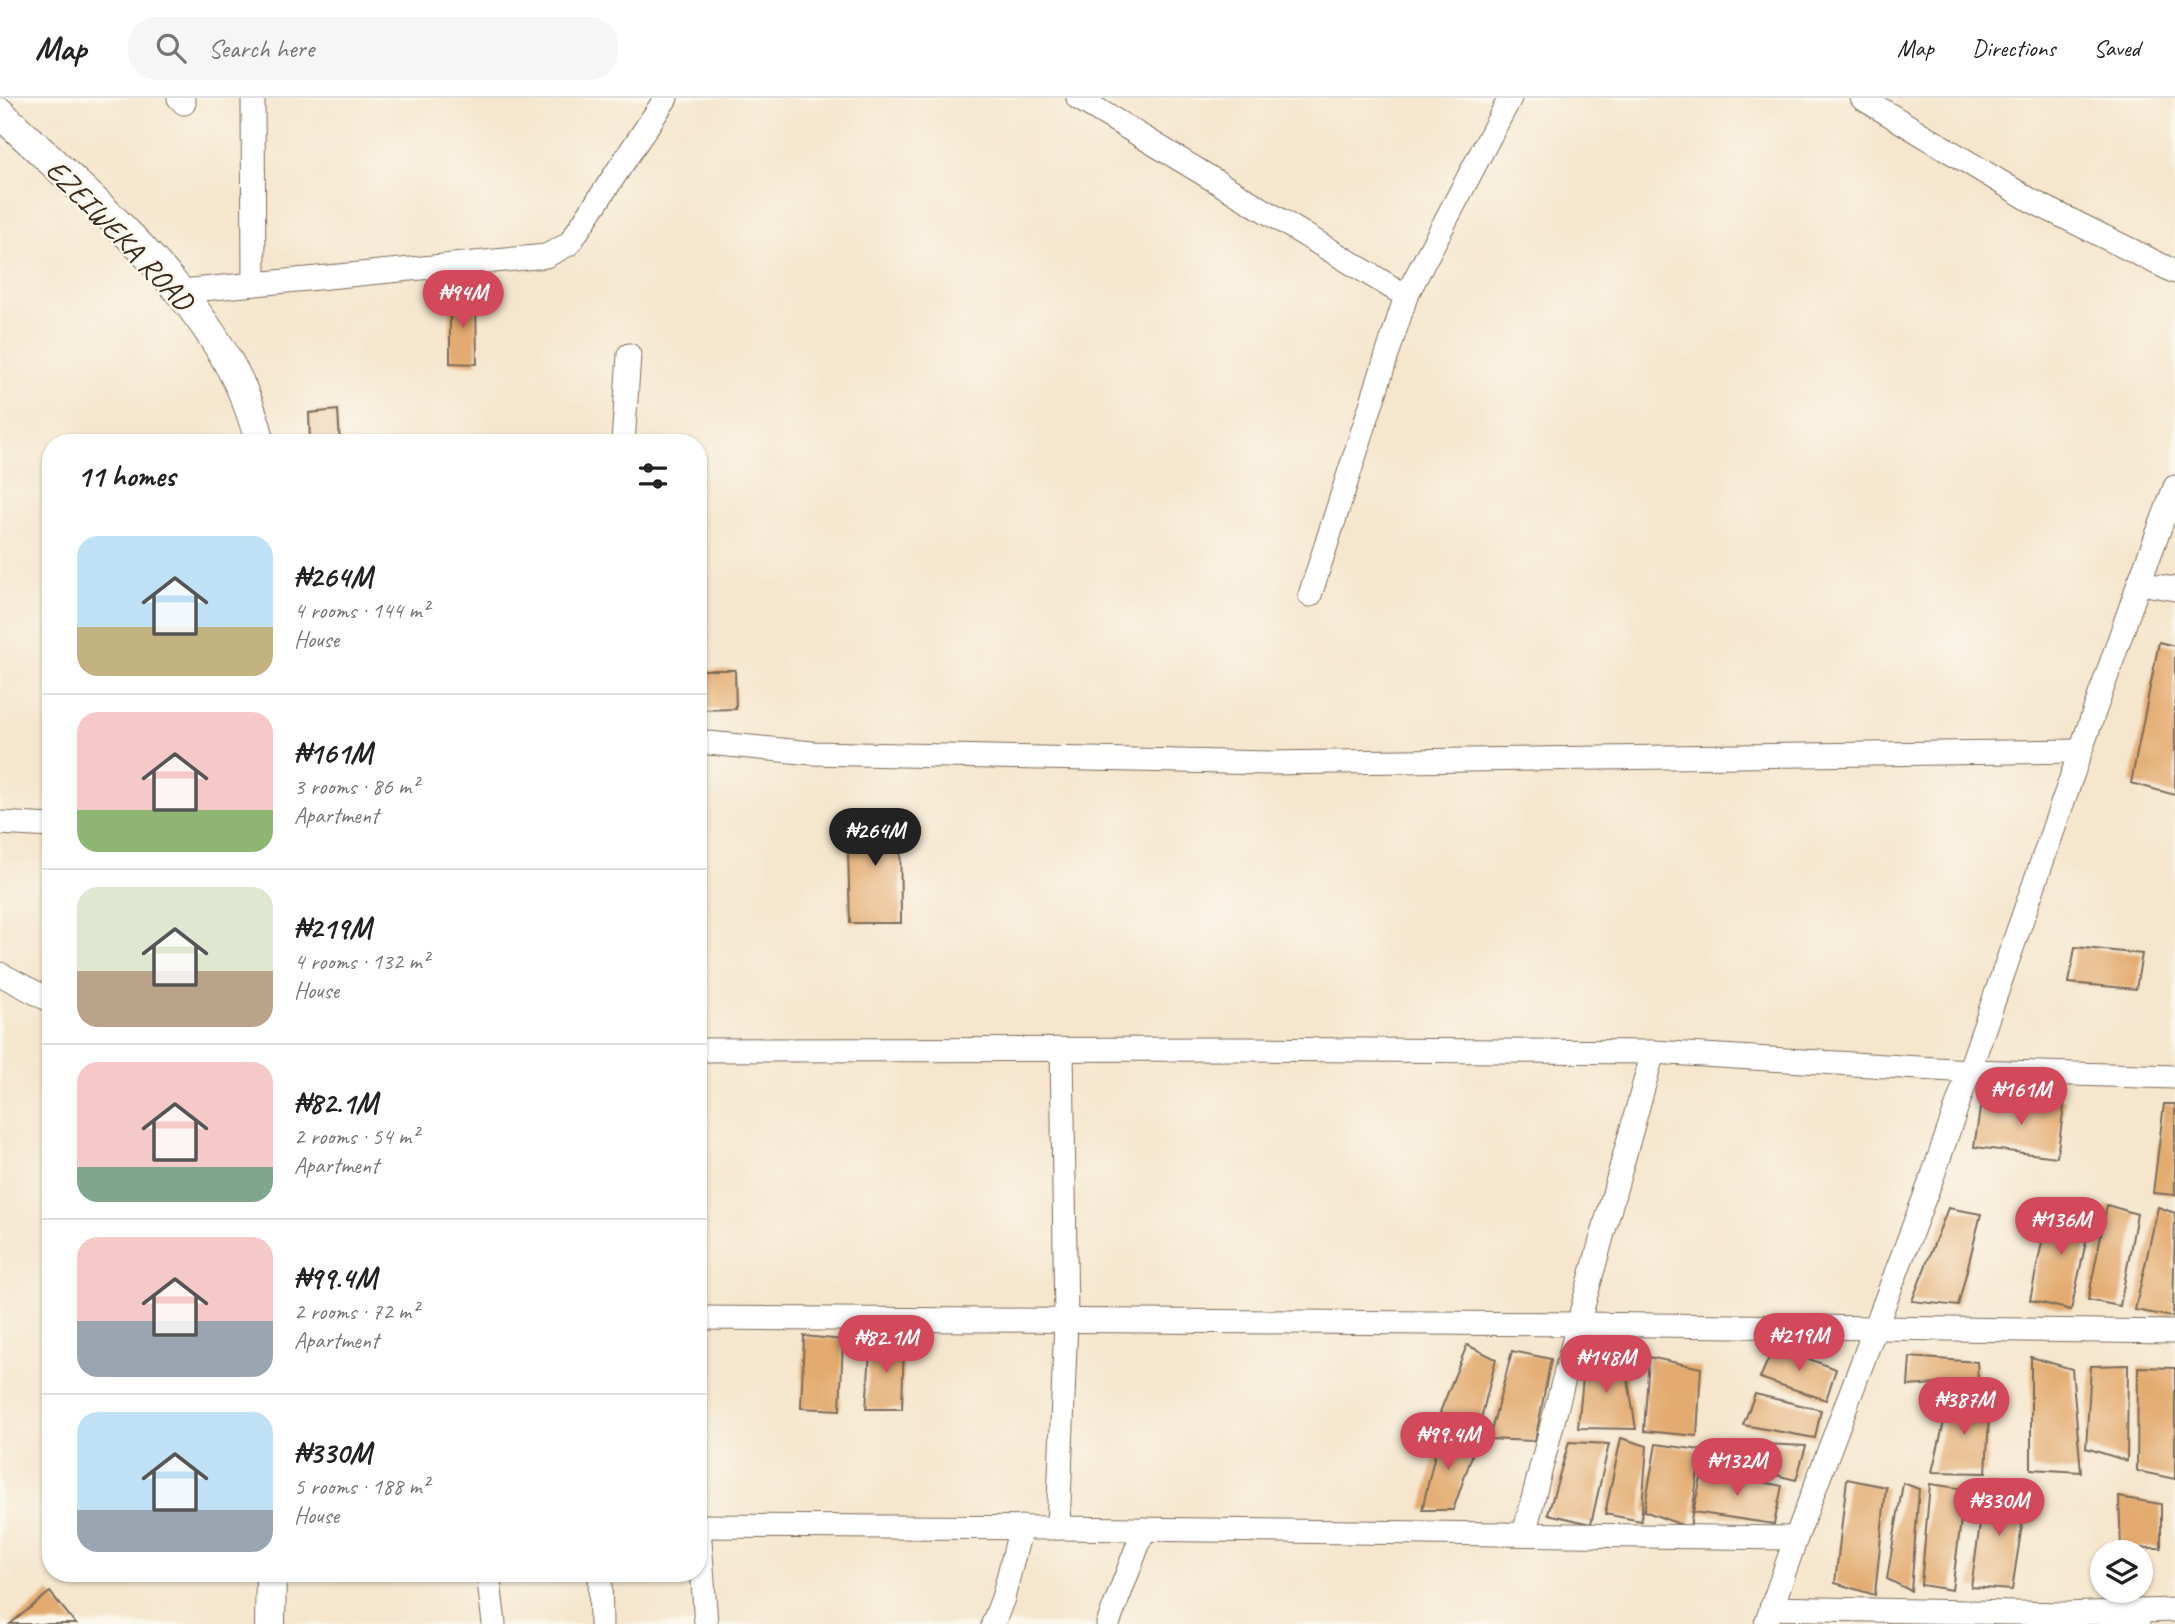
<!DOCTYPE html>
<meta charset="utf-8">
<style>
body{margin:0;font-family:Caveat,sans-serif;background:#f6f6f6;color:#222;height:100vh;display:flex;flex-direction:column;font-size:26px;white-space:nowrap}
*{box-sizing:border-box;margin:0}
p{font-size:23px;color:#767676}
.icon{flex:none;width:38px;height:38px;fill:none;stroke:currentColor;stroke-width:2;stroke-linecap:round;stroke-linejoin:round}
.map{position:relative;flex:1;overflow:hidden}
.sheet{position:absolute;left:42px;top:336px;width:665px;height:1148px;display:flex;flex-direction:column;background:#fff;border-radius:28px;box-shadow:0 2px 5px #0004}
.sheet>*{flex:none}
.fabs{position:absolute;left:2090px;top:1442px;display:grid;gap:14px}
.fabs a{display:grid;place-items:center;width:63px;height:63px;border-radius:50%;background:#fff;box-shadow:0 2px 5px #0004;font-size:35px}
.price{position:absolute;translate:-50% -60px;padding:0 16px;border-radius:24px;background:#d1495b;color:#fff;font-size:23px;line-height:46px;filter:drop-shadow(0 2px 4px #0008)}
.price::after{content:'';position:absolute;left:50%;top:42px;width:21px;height:16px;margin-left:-10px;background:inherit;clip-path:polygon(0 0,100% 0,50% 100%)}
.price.on{background:#222;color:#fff}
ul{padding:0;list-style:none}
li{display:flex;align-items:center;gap:21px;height:175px;padding:0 35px}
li+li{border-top:2px solid #e0e0e0}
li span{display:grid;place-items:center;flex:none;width:196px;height:140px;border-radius:21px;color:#555}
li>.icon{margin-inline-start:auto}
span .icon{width:84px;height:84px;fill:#fffc;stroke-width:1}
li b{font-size:30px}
h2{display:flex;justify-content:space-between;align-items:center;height:84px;padding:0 35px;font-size:30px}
header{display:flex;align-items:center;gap:42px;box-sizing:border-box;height:98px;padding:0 35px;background:#fff;border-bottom:2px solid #e0e0e0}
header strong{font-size:33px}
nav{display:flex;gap:38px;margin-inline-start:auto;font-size:24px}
.search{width:490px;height:63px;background:#f6f6f6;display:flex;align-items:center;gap:18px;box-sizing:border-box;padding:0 24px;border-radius:28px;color:#767676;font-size:26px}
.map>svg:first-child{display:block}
.building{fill:#e3ab6f}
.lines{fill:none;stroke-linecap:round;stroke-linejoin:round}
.minor-casing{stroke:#7c6c5b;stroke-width:25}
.major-casing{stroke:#7c6c5b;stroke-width:32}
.minor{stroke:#fff;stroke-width:23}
.major{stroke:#fff;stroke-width:30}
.labels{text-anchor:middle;stroke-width:5;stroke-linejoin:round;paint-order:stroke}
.street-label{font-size:30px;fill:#3b2a1e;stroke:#fbf7ec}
</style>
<header>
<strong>Map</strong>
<div class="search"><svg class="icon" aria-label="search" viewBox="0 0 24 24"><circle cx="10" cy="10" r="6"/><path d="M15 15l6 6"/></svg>Search here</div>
<nav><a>Map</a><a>Directions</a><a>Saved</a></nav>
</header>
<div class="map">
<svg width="2175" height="1526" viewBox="0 0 2175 1526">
<rect width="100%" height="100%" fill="#fbf7ec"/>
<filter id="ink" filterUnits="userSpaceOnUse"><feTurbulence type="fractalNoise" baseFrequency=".0143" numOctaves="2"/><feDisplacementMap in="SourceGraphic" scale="14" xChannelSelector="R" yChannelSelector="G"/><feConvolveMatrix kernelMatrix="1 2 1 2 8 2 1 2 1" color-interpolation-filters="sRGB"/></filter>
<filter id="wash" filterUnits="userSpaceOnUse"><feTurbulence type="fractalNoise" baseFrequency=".00686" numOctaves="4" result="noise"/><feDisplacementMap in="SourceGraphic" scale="28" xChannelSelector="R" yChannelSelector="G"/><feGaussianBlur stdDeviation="1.57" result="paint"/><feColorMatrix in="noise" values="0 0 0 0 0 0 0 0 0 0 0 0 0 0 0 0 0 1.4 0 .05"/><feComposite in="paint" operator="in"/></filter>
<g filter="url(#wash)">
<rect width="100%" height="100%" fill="#f5e6cd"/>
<g id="blocks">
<g class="building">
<path d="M450,197L476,199L477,266L450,265Z"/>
<path d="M338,312L340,345H310L309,315Z"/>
<path d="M2159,544L2175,548V697L2131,685Z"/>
<path d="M698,572H735L736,611L698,612Z"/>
<path d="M900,714L901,825H850L847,717Z"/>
<path d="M2075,849L2142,856L2136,891L2069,885Z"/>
<path d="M2065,1001L2057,1059L1974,1049L1981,1005Z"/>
<path d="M2164,1006H2175V1097L2153,1095Z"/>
<path d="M2107,1107L2137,1116L2120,1208L2088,1202Z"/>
<path d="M2158,1109L2175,1115L2173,1219L2135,1212Z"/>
<path d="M1948,1110L1981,1116L1958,1208L1912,1203Z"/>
<path d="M2049,1110L2093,1112L2071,1212L2030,1202Z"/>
<path d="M804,1238L843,1242L840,1312L801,1310Z"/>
<path d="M871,1241H904L902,1311H866Z"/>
<path d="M1467,1247L1496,1261L1477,1337L1440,1314Z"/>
<path d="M1774,1248L1836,1271L1826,1302L1760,1280Z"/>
<path d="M1512,1253L1551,1261L1535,1343L1489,1341Z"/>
<path d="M1624,1258L1636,1331L1578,1330L1585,1260Z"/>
<path d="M1649,1259L1701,1270L1697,1338L1644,1333Z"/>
<path d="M1910,1259L1977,1264L1978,1283L1908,1288Z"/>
<path d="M2031,1259L2072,1271L2081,1374L2031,1371Z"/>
<path d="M2128,1267L2127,1363L2086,1350L2091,1268Z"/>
<path d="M2138,1269L2175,1270V1381L2137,1373Z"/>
<path d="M1755,1296L1821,1312L1815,1340L1743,1327Z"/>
<path d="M1950,1299L1990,1300L1986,1375L1932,1374Z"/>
<path d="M1440,1334L1476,1346L1453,1412H1422Z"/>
<path d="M1621,1340L1647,1348L1641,1423L1605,1416Z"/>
<path d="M1569,1344L1609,1346L1591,1426L1548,1416Z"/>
<path d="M1743,1345L1806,1348L1796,1382L1739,1368Z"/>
<path d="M1656,1346L1701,1352L1690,1430L1644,1413Z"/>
<path d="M1703,1372L1782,1388L1774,1426L1693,1414Z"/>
<path d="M1847,1381L1886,1389L1875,1497L1835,1485Z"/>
<path d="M1903,1385L1919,1391L1911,1493L1887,1481Z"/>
<path d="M1986,1385L2027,1394L2012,1492L1971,1489Z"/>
<path d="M1930,1386L1965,1391L1952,1492L1921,1487Z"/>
<path d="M2119,1399L2161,1406V1450H2121Z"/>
<path d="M50,1494L76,1526H10Z"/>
</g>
</g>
</g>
<g filter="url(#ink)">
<use href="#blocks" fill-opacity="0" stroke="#7c6c5b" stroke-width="2"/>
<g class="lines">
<defs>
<g id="minor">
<path d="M179,0L184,5"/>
<path d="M253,0L254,186"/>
<path d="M1078,0L1406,198"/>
<path d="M1862,0L2032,103L2175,174"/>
<path d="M182,193L546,158L569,146L666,0"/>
<path d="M623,345L629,257"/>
<path d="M2139,485L2175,491"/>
<path d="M1310,497L1406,198L1510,0"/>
<path d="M698,644L812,655L1270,665L2080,653"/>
<path d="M0,725L51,728"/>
<path d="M0,876L51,903"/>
<path d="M698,952L1244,951L1653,954L1969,973L2175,979"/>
<path d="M698,1220L1578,1226L2175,1234"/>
<path d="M698,1428L1058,1430L1796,1440"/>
<path d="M699,1428L706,1526"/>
<path d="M1058,1430L1066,1222L1062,952"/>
<path d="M1524,1436L1578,1226L1653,954"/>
<path d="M488,1475L494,1526"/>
<path d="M600,1475L601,1526"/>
<path d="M1771,1510L2066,1516L2141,1513L2137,1526"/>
<path d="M2141,1513L2175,1512"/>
<path d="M993,1526L1003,1500L1021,1429"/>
<path d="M1108,1526L1144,1431"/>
<path d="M1766,1526L1796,1440L1933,1077L2139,485L2175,389"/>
</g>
<g id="major">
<path d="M0,15C94,105 231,213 260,345"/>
<path d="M270,1526L271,1475"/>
</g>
</defs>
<use href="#minor" class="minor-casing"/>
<use href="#major" class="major-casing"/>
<use href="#minor" class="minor"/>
<use href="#major" class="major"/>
</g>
</g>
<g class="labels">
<g class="street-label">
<text transform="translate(120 137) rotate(46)" y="10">EZEIWEKA ROAD</text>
</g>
</g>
</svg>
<div class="fabs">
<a><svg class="icon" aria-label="layers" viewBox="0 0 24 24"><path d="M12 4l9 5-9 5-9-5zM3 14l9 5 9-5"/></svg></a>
</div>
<b class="price" style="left:463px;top:232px">₦94M</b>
<b class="price on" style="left:875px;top:770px">₦264M</b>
<b class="price" style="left:2021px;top:1029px">₦161M</b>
<b class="price" style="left:2061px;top:1159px">₦136M</b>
<b class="price" style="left:1799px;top:1275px">₦219M</b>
<b class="price" style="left:886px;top:1277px">₦82.1M</b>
<b class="price" style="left:1606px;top:1297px">₦148M</b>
<b class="price" style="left:1964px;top:1339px">₦387M</b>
<b class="price" style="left:1448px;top:1374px">₦99.4M</b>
<b class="price" style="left:1737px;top:1400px">₦132M</b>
<b class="price" style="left:1999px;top:1440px">₦330M</b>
<section class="sheet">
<h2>11 homes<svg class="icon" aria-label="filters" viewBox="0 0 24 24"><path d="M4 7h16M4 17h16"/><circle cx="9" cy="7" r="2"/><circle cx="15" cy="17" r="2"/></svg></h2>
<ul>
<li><span style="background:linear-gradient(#bfe0f5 65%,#c2b280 0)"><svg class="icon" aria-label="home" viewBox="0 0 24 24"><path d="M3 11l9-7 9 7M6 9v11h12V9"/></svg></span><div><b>₦264M</b><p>4 rooms · 144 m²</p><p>House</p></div></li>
<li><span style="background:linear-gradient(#f6c9c9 70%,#8fb573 0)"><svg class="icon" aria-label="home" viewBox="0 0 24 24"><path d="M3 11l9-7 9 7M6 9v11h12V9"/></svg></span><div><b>₦161M</b><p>3 rooms · 86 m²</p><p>Apartment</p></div></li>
<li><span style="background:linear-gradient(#dfe7d0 60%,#b9a48a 0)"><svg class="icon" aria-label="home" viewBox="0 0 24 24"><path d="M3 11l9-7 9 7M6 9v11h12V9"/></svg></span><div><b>₦219M</b><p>4 rooms · 132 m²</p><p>House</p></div></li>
<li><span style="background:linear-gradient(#f6c9c9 75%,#7fa58c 0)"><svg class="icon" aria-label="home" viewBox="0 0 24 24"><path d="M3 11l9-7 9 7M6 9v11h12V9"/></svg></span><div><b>₦82.1M</b><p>2 rooms · 54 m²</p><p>Apartment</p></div></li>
<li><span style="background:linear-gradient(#f6c9c9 60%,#9aa5b1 0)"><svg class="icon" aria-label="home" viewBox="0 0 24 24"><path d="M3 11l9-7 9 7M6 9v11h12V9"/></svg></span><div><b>₦99.4M</b><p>2 rooms · 72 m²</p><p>Apartment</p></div></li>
<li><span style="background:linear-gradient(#bfe0f5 70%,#9aa5b1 0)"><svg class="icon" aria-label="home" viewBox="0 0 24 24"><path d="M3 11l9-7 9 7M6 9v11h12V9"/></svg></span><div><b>₦330M</b><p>5 rooms · 188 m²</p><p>House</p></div></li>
</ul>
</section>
</div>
